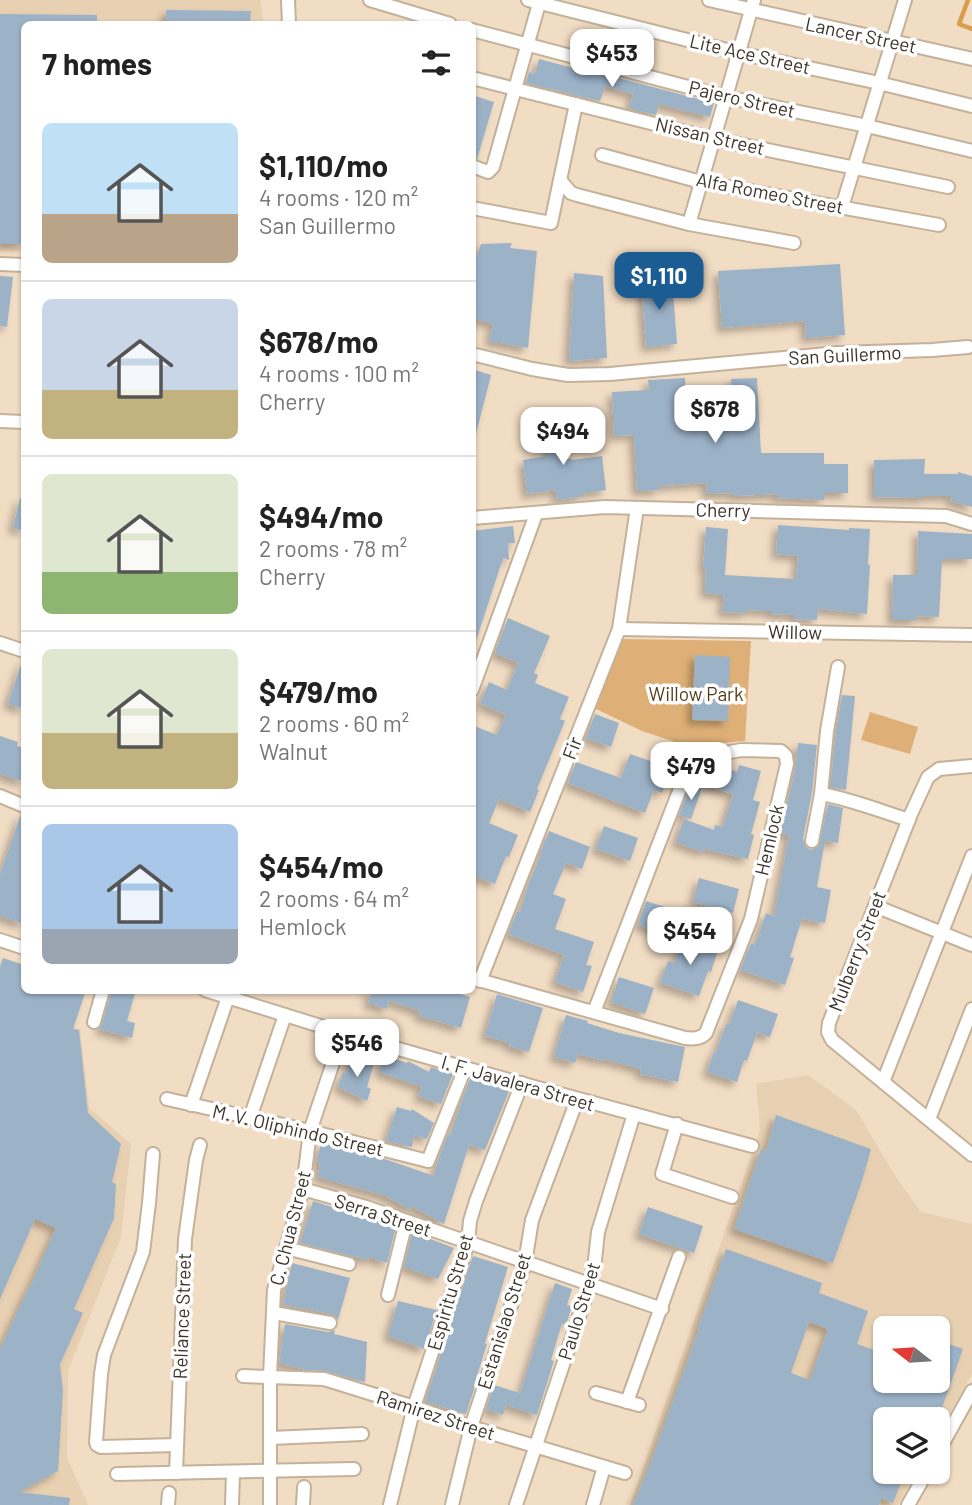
<!DOCTYPE html>
<meta charset="utf-8">
<style>
body{margin:0;font-family:Barlow,sans-serif;background:#f2f2f2;color:#222;height:100vh;display:flex;flex-direction:column;font-size:26px;white-space:nowrap}
*{box-sizing:border-box;margin:0}
p{font-size:23px;color:#767676}
.icon{flex:none;width:38px;height:38px;fill:none;stroke:currentColor;stroke-width:2;stroke-linecap:round;stroke-linejoin:round}
.map{position:relative;flex:1;overflow:hidden}
.panel{position:absolute;left:21px;top:21px;width:455px;height:973px;display:flex;flex-direction:column;background:#fff;border-radius:10px;box-shadow:0 2px 5px #0004}
.panel>*{flex:none}
.needle{width:46px;rotate:287deg}
.buttons{position:absolute;left:873px;top:1316px;display:grid;gap:14px}
.buttons a{display:grid;place-items:center;width:77px;height:77px;border-radius:10px;background:#fff;box-shadow:0 2px 5px #0004;font-size:35px}
.price{position:absolute;translate:-50% -60px;padding:0 16px;border-radius:14px;background:#fff;color:#222;font-size:23px;line-height:46px;filter:drop-shadow(0 2px 4px #0008)}
.price::after{content:'';position:absolute;left:50%;top:42px;width:21px;height:16px;margin-left:-10px;background:inherit;clip-path:polygon(0 0,100% 0,50% 100%)}
.price.on{background:#1b5c92;color:#fff}
ul{padding:0;list-style:none}
li{display:flex;align-items:center;gap:21px;height:175px;padding:0 21px}
li+li{border-top:2px solid #e0e0e0}
li span{display:grid;place-items:center;flex:none;width:196px;height:140px;border-radius:10px;color:#555}
li>.icon{margin-inline-start:auto}
span .icon{width:84px;height:84px;fill:#fffc;stroke-width:1}
li b{font-size:30px}
h2{display:flex;justify-content:space-between;align-items:center;height:84px;padding:0 21px;font-size:30px}
.map>svg:first-child{display:block}
.built{fill:#e8d0b2;fill-rule:evenodd}
.green{fill:#deb077}
.lines{fill:none;stroke-linecap:round;stroke-linejoin:round}
.stream{stroke:#da9d4c;stroke-width:4.5}
.building{fill:#9cb2c7;fill-rule:evenodd;filter:url(#shadow)}
.street-casing{stroke:#c4b199;stroke-width:16}
.street{stroke:#fff;stroke-width:12}
.labels{text-anchor:middle;stroke-width:7;stroke-linejoin:round;paint-order:stroke}
.street-label{font-size:19px;fill:#3a3329;stroke:#fff}
.park-label{font-size:19px;fill:#553b19;stroke:#fff}
</style>
<div class="map">
<svg width="972" height="1505" viewBox="0 0 972 1505">
<defs>
<filter id="shadow"><feDropShadow dx="-5" dy="5" stdDeviation="3.5" flood-color="#0004"/></filter>
</defs>
<rect width="100%" height="100%" fill="#f1dcc4"/>
<g class="built">
<path d="M0,0H260L264,24H24V251H0Z"/>
<path d="M0,1016L80,1029L89,1108L131,1144L121,1237L68,1371L67,1458L88,1505H0Z"/>
<path d="M808,1075L856,1110L896,1177L921,1212L972,1224V1374L938,1434V1419H886V1472H917L898,1505H630L760,1130L756,1084ZM886,1328H938V1381H886Z"/>
</g>
<g class="green">
<path d="M622,639L751,641L745,741L688,746L642,731L594,708Z"/>
<path d="M870,712L918,727L910,754L861,740Z"/>
</g>
<g class="lines">
<path class="stream" d="M968,0L959,24L972,29"/>
</g>
<g class="building">
<path d="M166,10L251,11L250,24H166Z"/>
<path d="M0,14L97,15V24H24V244H0Z"/>
<path d="M539,59L573,68V66L714,103L710,117L659,104L656,115L629,108L633,94L605,86L600,101L526,83L529,72L535,74Z"/>
<path d="M472,95L494,102L477,159L472,157Z"/>
<path d="M512,243L510,248L537,251L528,348L489,341L493,324L472,318V270L481,244Z"/>
<path d="M840,264L845,335L806,338L805,321L722,328L718,271Z"/>
<path d="M574,273L603,276L607,358L569,361Z"/>
<path d="M0,276L13,277L7,327L0,326Z"/>
<path d="M672,278L677,344L646,347L641,281Z"/>
<path d="M472,369L491,375L476,434H472Z"/>
<path d="M685,378L686,405L733,402L731,379L757,378L761,453H824V464H848V493H824V500L777,498V494L733,496V493L707,494L706,483L659,486V490L637,491L634,435L614,436L612,392L649,390L648,380Z"/>
<path d="M565,412L567,459H572V460L602,456L606,490L581,494V497L557,500L556,490L527,494L523,460L547,456L550,413Z"/>
<path d="M925,459L924,474H958V472L972,476V507L950,501L952,496H924V498L874,497V460Z"/>
<path d="M20,498H24V531L13,528Z"/>
<path d="M778,525L849,530V528L870,529L868,564L870,565L867,614L818,609L817,620L794,619V615L771,614V611L746,610V613L722,612L724,595L705,593L706,569H703L706,527L728,529L725,575L796,579L798,556L776,554Z"/>
<path d="M513,526L515,543H508L509,560L503,558L474,647L472,646V531Z"/>
<path d="M918,531L972,534V559H942L939,617L916,616V620H892L893,575H917Z"/>
<path d="M508,618L550,636L534,673L538,675L535,683L569,697L560,719L565,721L537,789L539,790L530,812L499,799L489,823L518,835L509,857L506,856L495,884L472,875V725L497,735L506,715L480,704L489,682L507,690L518,663L495,653Z"/>
<path d="M695,655L730,657L728,721L692,720Z"/>
<path d="M22,661H24V709L8,704Z"/>
<path d="M842,695L855,696L846,790L830,787L836,732Z"/>
<path d="M595,714L619,723L611,747L586,738Z"/>
<path d="M0,736L18,742L17,746L24,748V782L0,774Z"/>
<path d="M798,743L817,745L812,793L803,839L806,847L811,850L819,846L828,804L843,808L838,843L825,841L817,887L831,890L825,923L802,919L790,957L794,958L785,985L740,970L751,943L755,945L766,913L774,916L789,835L780,833L796,766Z"/>
<path d="M630,754L665,766L662,774L668,776L662,793L654,790L645,813L568,783L576,762L621,778Z"/>
<path d="M713,764L737,772L739,765L761,771L753,800L760,802L751,834L754,835L748,859L704,849L702,852L676,842L684,819L714,830L715,825L723,827L733,794L703,785L709,765Z"/>
<path d="M691,784L702,788L691,819L679,815Z"/>
<path d="M21,814L24,815V924L0,916V874Z"/>
<path d="M604,826L638,838L630,861L596,849Z"/>
<path d="M549,831L590,847L582,869L566,863L553,894L566,899L555,929L594,942L586,965L592,966L583,992L555,982L564,955L508,934L517,911L520,912L529,883L542,853H540Z"/>
<path d="M699,878L739,889L733,913L693,902Z"/>
<path d="M646,901L684,913L676,938L638,925Z"/>
<path d="M683,938L718,950L711,972L708,971L699,996L660,983L668,961L674,963Z"/>
<path d="M3,958L24,965V990H86L73,1029L79,1030L88,1113L121,1144L112,1182L116,1184L114,1218L74,1309L83,1313L60,1364L63,1391L58,1471L19,1492L70,1498L69,1505H0V1349L28,1289H29L56,1228L35,1219L0,1299V968Z"/>
<path d="M619,977L654,988L645,1014L611,1002Z"/>
<path d="M112,990H136L127,1021L135,1023L132,1038L99,1029L102,1024Z"/>
<path d="M365,990H447L470,997L461,1028L419,1016L420,1011L389,1001L387,1009L368,1003L371,994L364,992Z"/>
<path d="M497,994L543,1008L529,1052L509,1046L510,1043L485,1036Z"/>
<path d="M738,1000L778,1014L770,1037L757,1033L747,1061L744,1060L737,1082L707,1072L714,1052L716,1053L726,1024L729,1025Z"/>
<path d="M566,1015L588,1021L587,1023L619,1033L685,1047L678,1082L640,1074L641,1069L604,1059V1061L578,1054L575,1063L554,1057Z"/>
<path d="M386,1056L407,1063L408,1061L429,1072L431,1067L453,1074L441,1104L418,1096L422,1087L379,1072Z"/>
<path d="M353,1058L374,1064L367,1087L371,1089L367,1101L338,1087L343,1072L346,1074Z"/>
<path d="M470,1078L510,1089L485,1150L469,1145L444,1224L411,1206L410,1210L386,1196L318,1177L320,1162L317,1161L321,1143L388,1160L434,1176L439,1157L448,1134L450,1135Z"/>
<path d="M397,1107L411,1111L412,1109L434,1123L427,1139L414,1135L412,1147L386,1141Z"/>
<path d="M776,1115L871,1149L862,1181L833,1263L734,1229L761,1149L766,1151Z"/>
<path d="M313,1201L396,1227L387,1263L369,1257L368,1260L300,1243Z"/>
<path d="M648,1207L703,1226L694,1253L639,1234Z"/>
<path d="M412,1232L454,1248L438,1279L404,1267Z"/>
<path d="M726,1249L822,1283L819,1293L868,1311L857,1344L886,1354V1381H938V1340L963,1349L938,1419H886V1472H905L893,1503L881,1498L879,1505H633L649,1467L699,1329L698,1328ZM809,1322L828,1329L810,1380L791,1373Z"/>
<path d="M473,1256L508,1267L485,1343L487,1344L476,1379L477,1380L466,1414L425,1402Z"/>
<path d="M292,1263L350,1278L338,1320L332,1314L283,1305Z"/>
<path d="M555,1283L572,1289L567,1305L572,1306L566,1325L562,1323L551,1360L554,1361L537,1415L506,1405L503,1415L486,1409L494,1385L520,1393Z"/>
<path d="M398,1301L437,1310L424,1349L388,1336Z"/>
<path d="M285,1324L328,1332L335,1330L334,1334L367,1342L365,1382L326,1371L306,1370L279,1363Z"/>
</g>
<g class="lines">
<defs>
<g id="street">
<path d="M288,0L289,24"/>
<path d="M370,0L450,24"/>
<path d="M528,0L739,53L879,83L972,106"/>
<path d="M709,0L972,59"/>
<path d="M472,30L726,97L867,126L972,151"/>
<path d="M472,78L714,139L948,187"/>
<path d="M602,155L701,182L939,225"/>
<path d="M472,166L488,172L493,167L540,0"/>
<path d="M560,180L571,193L577,195L689,224L794,243"/>
<path d="M842,207L905,0"/>
<path d="M472,208L551,223L576,104"/>
<path d="M689,224L754,0"/>
<path d="M0,264L24,265"/>
<path d="M472,354L532,369L568,375L610,374L838,353L932,350L968,347"/>
<path d="M0,421L24,422"/>
<path d="M472,518L605,507L946,516L972,524"/>
<path d="M619,629L972,635"/>
<path d="M0,643L24,651"/>
<path d="M472,690L536,514"/>
<path d="M972,766L939,769L928,777L911,814L829,1023L828,1032L832,1040L972,1155"/>
<path d="M821,794C851,799 880,811 909,820"/>
<path d="M0,796L24,806"/>
<path d="M812,841L821,794L827,731L838,667"/>
<path d="M875,906L972,945"/>
<path d="M0,940L24,948"/>
<path d="M472,978L685,1038C694,1039 700,1039 706,1033L751,919L787,764L786,756L781,751L741,750L694,759L688,768L594,1012"/>
<path d="M480,981L619,629L637,508"/>
<path d="M205,990L343,1033L465,1068L752,1146"/>
<path d="M94,1022L103,990"/>
<path d="M883,1082L972,856"/>
<path d="M167,1099L310,1131L428,1161L465,1068"/>
<path d="M191,1105L230,991"/>
<path d="M250,1118L285,1015"/>
<path d="M929,1119L972,1009"/>
<path d="M677,1124L662,1174L732,1197"/>
<path d="M153,1154L149,1203L143,1252L104,1355L101,1374L96,1442L97,1445L101,1447L177,1445"/>
<path d="M303,1189L366,1207L662,1309"/>
<path d="M286,1248L349,1264"/>
<path d="M388,1295L406,1222"/>
<path d="M274,1313L330,1323"/>
<path d="M243,1376L324,1379L414,1407L471,1427L625,1473"/>
<path d="M596,1393L639,1405"/>
<path d="M627,1402L679,1257"/>
<path d="M271,1438L362,1434"/>
<path d="M938,1452L972,1391"/>
<path d="M176,1473L185,1239L196,1160L200,1145"/>
<path d="M117,1474L354,1469"/>
<path d="M168,1505L169,1493"/>
<path d="M232,1505L233,1473"/>
<path d="M270,1505V1376L274,1290L303,1189L310,1131L343,1033"/>
<path d="M303,1505L304,1487"/>
<path d="M390,1505L414,1407L468,1243L470,1221L476,1201L522,1083"/>
<path d="M452,1505L471,1427L525,1263L532,1220L577,1100"/>
<path d="M516,1505L590,1284L595,1260L598,1232L634,1114"/>
<path d="M593,1505L604,1467"/>
<path d="M908,1505L927,1472"/>
</g>
</defs>
<use href="#street" class="street-casing"/>
<use href="#street" class="street"/>
</g>
<g class="labels">
<g class="street-label">
<text transform="translate(861 35) rotate(12)" y="7">Lancer Street</text>
<text transform="translate(750 54) rotate(13)" y="7">Lite Ace Street</text>
<text transform="translate(742 99) rotate(13)" y="7">Pajero Street</text>
<text transform="translate(710 136) rotate(13)" y="7">Nissan Street</text>
<text transform="translate(770 193) rotate(11)" y="7">Alfa Romeo Street</text>
<text transform="translate(845 355) rotate(-3)" y="7">San Guillermo</text>
<text transform="translate(723 510) rotate(1)" y="7">Cherry</text>
<text transform="translate(795 632) rotate(1)" y="7">Willow</text>
<text transform="translate(572 748) rotate(-69)" y="7">Fir</text>
<text transform="translate(769 840) rotate(-77)" y="7">Hemlock</text>
<text transform="translate(857 951) rotate(-69)" y="7">Mulberry Street</text>
<text transform="translate(518 1083) rotate(16)" y="7">I. F. Javalera Street</text>
<text transform="translate(298 1130) rotate(13)" y="7">M. V. Oliphindo Street</text>
<text transform="translate(383 1215) rotate(18)" y="7">Serra Street</text>
<text transform="translate(290 1228) rotate(-76)" y="7">C. Chua Street</text>
<text transform="translate(450 1292) rotate(-74)" y="7">Espiritu Street</text>
<text transform="translate(579 1311) rotate(-73)" y="7">Paulo Street</text>
<text transform="translate(182 1316) rotate(-88)" y="7">Reliance Street</text>
<text transform="translate(504 1321) rotate(-73)" y="7">Estanislao Street</text>
<text transform="translate(436 1415) rotate(18)" y="7">Ramirez Street</text>
</g>
<g class="park-label">
<text x="696" y="701">Willow Park</text>
</g>
</g>
</svg>
<div class="buttons">
<a><svg class="needle" viewBox="-14 -14 28 28"><path d="M0-13l5 13h-10z" fill="#e53935"/><path d="M0 13l5-13h-10z" fill="#767676"/></svg></a>
<a><svg class="icon" aria-label="layers" viewBox="0 0 24 24"><path d="M12 4l9 5-9 5-9-5zM3 14l9 5 9-5"/></svg></a>
</div>
<b class="price" style="left:612px;top:89px">$453</b>
<b class="price on" style="left:659px;top:312px">$1,110</b>
<b class="price" style="left:715px;top:445px">$678</b>
<b class="price" style="left:563px;top:467px">$494</b>
<b class="price" style="left:691px;top:802px">$479</b>
<b class="price" style="left:690px;top:967px">$454</b>
<b class="price" style="left:357px;top:1079px">$546</b>
<section class="panel">
<h2>7 homes<svg class="icon" aria-label="filters" viewBox="0 0 24 24"><path d="M4 7h16M4 17h16"/><circle cx="9" cy="7" r="2"/><circle cx="15" cy="17" r="2"/></svg></h2>
<ul>
<li><span style="background:linear-gradient(#bfe0f5 65%,#b9a48a 0)"><svg class="icon" aria-label="home" viewBox="0 0 24 24"><path d="M3 11l9-7 9 7M6 9v11h12V9"/></svg></span><div><b>$1,110/mo</b><p>4 rooms · 120 m²</p><p>San Guillermo</p></div></li>
<li><span style="background:linear-gradient(#c9d6e8 65%,#c2b280 0)"><svg class="icon" aria-label="home" viewBox="0 0 24 24"><path d="M3 11l9-7 9 7M6 9v11h12V9"/></svg></span><div><b>$678/mo</b><p>4 rooms · 100 m²</p><p>Cherry</p></div></li>
<li><span style="background:linear-gradient(#dfe7d0 70%,#8fb573 0)"><svg class="icon" aria-label="home" viewBox="0 0 24 24"><path d="M3 11l9-7 9 7M6 9v11h12V9"/></svg></span><div><b>$494/mo</b><p>2 rooms · 78 m²</p><p>Cherry</p></div></li>
<li><span style="background:linear-gradient(#dfe7d0 60%,#c2b280 0)"><svg class="icon" aria-label="home" viewBox="0 0 24 24"><path d="M3 11l9-7 9 7M6 9v11h12V9"/></svg></span><div><b>$479/mo</b><p>2 rooms · 60 m²</p><p>Walnut</p></div></li>
<li><span style="background:linear-gradient(#a9c7e8 75%,#9aa5b1 0)"><svg class="icon" aria-label="home" viewBox="0 0 24 24"><path d="M3 11l9-7 9 7M6 9v11h12V9"/></svg></span><div><b>$454/mo</b><p>2 rooms · 64 m²</p><p>Hemlock</p></div></li>
</ul>
</section>
</div>
